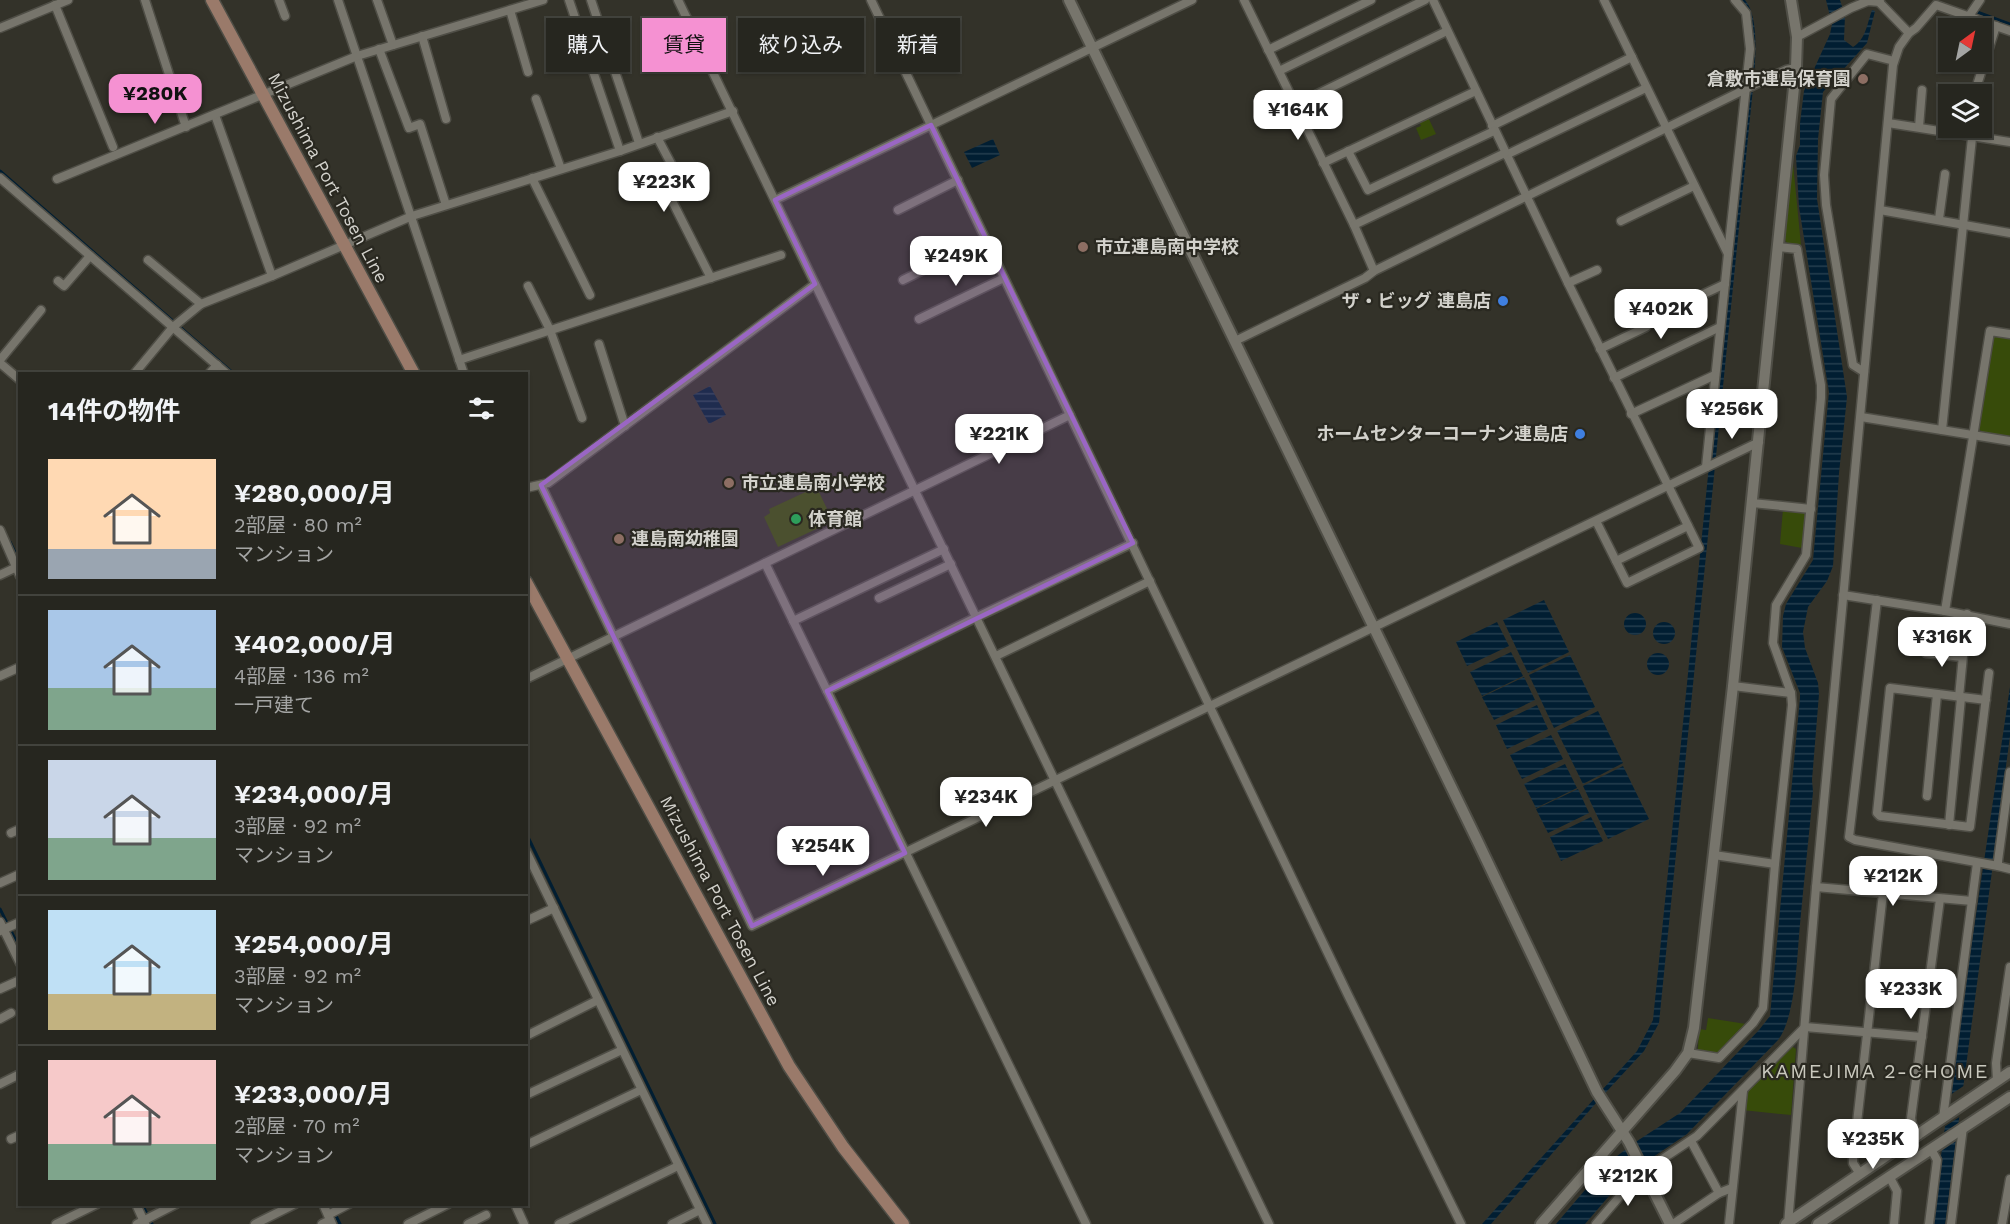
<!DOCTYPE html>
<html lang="ja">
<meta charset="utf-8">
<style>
body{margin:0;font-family:"Work Sans","Noto Sans JP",sans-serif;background:#2e2e28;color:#f1f3f6;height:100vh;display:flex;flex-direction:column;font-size:22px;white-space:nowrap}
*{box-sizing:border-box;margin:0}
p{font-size:20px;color:#a4a5a4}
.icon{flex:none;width:33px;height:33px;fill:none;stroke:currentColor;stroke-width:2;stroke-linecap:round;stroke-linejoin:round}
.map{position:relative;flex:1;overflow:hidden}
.sheet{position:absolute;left:18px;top:372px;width:510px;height:834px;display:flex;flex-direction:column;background:#26261f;border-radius:0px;box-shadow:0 2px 4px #0004,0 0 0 2px #42433d}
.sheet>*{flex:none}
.guide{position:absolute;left:546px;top:18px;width:570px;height:54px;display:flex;gap:12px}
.needle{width:39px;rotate:33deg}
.tools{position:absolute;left:1938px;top:18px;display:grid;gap:12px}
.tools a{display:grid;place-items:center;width:54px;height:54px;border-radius:0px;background:#26261f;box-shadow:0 2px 4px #0004,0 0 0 2px #42433d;font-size:30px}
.price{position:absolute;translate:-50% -51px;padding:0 14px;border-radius:12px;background:#fff;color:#222;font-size:20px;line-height:39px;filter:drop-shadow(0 2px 3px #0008)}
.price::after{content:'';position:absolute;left:50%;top:36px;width:18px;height:14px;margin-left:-9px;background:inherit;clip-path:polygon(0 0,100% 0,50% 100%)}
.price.selected{background:#f591d2;color:#111}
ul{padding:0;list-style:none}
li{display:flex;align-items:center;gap:18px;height:150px;padding:0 30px}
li+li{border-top:2px solid #42433d}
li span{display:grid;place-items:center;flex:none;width:168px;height:120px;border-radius:0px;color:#555}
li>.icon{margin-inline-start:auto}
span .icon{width:72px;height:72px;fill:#fffc;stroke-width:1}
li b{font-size:26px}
h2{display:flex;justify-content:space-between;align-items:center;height:72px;padding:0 30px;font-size:26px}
.chip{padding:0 21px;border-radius:0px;background:#26261f;box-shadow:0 2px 4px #0004,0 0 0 2px #42433d;font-size:21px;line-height:54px}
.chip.selected{background:#f591d2;color:#111}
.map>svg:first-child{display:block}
.park{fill:#374b0a}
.water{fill:url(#water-rules)}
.pier{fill:#333229}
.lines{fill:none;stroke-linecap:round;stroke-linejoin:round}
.stream{stroke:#011e32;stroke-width:3}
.minor-casing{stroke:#4f4e46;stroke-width:11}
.tertiary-casing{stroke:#4f4e46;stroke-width:14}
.secondary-casing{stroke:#4f4e46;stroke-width:15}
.minor{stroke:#77756c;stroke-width:8}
.tertiary{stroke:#77756c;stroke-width:10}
.secondary{stroke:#9a7a6a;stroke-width:12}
.marked{fill:#9a66c4;fill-opacity:0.2;stroke:#9a66c4;stroke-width:4.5;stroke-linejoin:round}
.education-dot{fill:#8d6e63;stroke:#292820;stroke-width:2}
.shop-dot{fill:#3f7fe0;stroke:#292820;stroke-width:2}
.leisure-dot{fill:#2e9e5b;stroke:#292820;stroke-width:2}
.labels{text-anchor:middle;stroke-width:4.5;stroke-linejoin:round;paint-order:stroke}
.poi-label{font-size:18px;font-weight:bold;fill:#d3d2cc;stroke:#292820;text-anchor:start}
.street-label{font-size:18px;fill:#d3d2cc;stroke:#292820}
.neighbourhood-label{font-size:20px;letter-spacing:1.5px;fill:#cac9be;stroke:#292820}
</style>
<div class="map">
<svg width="2010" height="1224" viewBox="0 0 2010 1224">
<defs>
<pattern id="water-rules" width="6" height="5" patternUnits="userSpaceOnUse" patternTransform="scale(1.5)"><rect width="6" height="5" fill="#011e32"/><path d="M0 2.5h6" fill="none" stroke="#253e4e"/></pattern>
</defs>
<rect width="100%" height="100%" fill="#333229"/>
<g class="park">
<path d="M1428,117L1436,134L1421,140L1416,128L1421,126L1419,121Z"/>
<path d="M1792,153L1801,245L1788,244L1784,239Z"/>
<path d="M1991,335L2010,336V437L1983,433L1979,429Z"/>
<path d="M812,489L815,494L819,492L831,517L825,520L827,524L778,547L764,517L770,513L769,509Z"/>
<path d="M1783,509L1802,511L1806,515L1802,548L1780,544Z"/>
<path d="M1708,1018L1746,1024L1717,1053L1704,1052L1698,1049L1699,1029L1706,1030Z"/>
<path d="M1790,1045L1796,1049L1791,1115L1742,1110L1744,1094Z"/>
</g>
<g class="water">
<path d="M1739,0H1745C1760,17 1755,65 1753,88L1659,1023L1644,1051L1596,1103L1491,1224H1482L1637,1051L1653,1020L1751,50Z"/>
<path d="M1826,0H1840L1845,16L1844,40L1853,47C1866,39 1867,24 1872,10L1875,11L1867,43L1823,92L1818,139L1817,199L1847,397L1839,473L1833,566L1827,581L1808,607L1803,632L1805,648L1818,683L1819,694L1812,780L1813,792C1809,836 1804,880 1800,924C1797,954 1796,1017 1778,1040L1687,1134L1628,1174L1585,1224H1556L1608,1163L1634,1143L1680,1113L1759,1030L1770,1016L1800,698V693L1782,647L1783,616L1786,604L1813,560L1829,392L1799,207L1796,156L1800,145V123L1804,91L1830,34L1832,24Z"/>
<path d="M993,139L1000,155L972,168L964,152Z"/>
<path d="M710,386L726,415L709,424L693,395Z"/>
<path d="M1544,600L1569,652L1528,673L1503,620Z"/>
<circle cx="1635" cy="624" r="11"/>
<path d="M1497,622L1509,646L1467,666L1456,642Z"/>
<circle cx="1664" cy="633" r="11"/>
<path d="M1511,652L1523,676L1482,696L1470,672Z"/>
<circle cx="1658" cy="664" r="11"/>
<path d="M1570,655L1595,707L1554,728L1529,675Z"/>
<path d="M1524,677L1535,700L1494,720L1482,697Z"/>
<path d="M2010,687V736L1945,1224H1932L1949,1096Z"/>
<path d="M1537,705L1548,729L1507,749L1496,725Z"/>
<path d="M1598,711L1623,763L1583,784L1557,731Z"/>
<path d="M1551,735L1563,759L1522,779L1510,755Z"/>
<path d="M1565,764L1577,788L1536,808L1524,784Z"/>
<path d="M1623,766L1649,819L1608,839L1583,786Z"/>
<path d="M1578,789L1589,813L1548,833L1536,809Z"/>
<path d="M1591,817L1603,841L1561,861L1550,837Z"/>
</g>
<path class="pier" d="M1965,1085L1961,1116L1944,1127L1947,1097Z"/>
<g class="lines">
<g class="stream">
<path d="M1977,12L2010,24"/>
<path d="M0,171L234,374"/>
<path d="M10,542L20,563"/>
<path d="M526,833L715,1224"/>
<path d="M0,909L20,949"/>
<path d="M142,1204L152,1224"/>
<path d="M330,1204L340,1224"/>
</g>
<defs>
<g id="minor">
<path d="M145,0L186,127"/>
<path d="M279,0L285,16"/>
<path d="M338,0L464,374"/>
<path d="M377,0L393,45"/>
<path d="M569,0L620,151"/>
<path d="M591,0L639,143"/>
<path d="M678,0L1269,1224"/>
<path d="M871,0L1348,995L1461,1224"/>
<path d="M1244,0L1354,225L1374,271"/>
<path d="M1433,0L1568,283L1699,548L1627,583L1596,521"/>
<path d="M1604,0L1728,254L1706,467"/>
<path d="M55,5L113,147"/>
<path d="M510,10L528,72"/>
<path d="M1969,16L1980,0"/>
<path d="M0,28L68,0"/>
<path d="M1909,33L1916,28L1936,5L2010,31"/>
<path d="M422,36L446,119"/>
<path d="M1797,37L1851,8L1868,1L1880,2"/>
<path d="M379,49L409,128L420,124L446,205"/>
<path d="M1268,50L1371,0"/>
<path d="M1279,71L1425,0"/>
<path d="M1977,94L1978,82L1996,26"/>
<path d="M536,99L561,169"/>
<path d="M1295,105L1447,31"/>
<path d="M215,115L272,276"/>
<path d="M1888,123L2010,142"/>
<path d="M1492,126L1632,57"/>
<path d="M1919,127L1922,90"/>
<path d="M657,137L676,173L673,179L667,180L664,185L711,278"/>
<path d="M1348,151L1368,190L1494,131"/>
<path d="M1506,155L1646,88"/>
<path d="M1323,163L1476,91"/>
<path d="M0,178L227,374"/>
<path d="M532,178L590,295"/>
<path d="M57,179L357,56L543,0"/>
<path d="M775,200L1192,0"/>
<path d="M898,210L958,180"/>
<path d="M1880,210L2010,233"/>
<path d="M1939,219L1945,174"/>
<path d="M1621,221L1694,186"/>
<path d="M1354,225L1505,153"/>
<path d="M1728,254L1750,49L1746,13L1735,0"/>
<path d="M148,260L201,304L272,276L412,216L620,151L733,111"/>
<path d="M903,280L986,239"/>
<path d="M58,281L64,286L90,256"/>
<path d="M1568,283L1597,270"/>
<path d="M528,286L550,330L582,418"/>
<path d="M1657,316L1725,284"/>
<path d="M919,319L1004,278"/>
<path d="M1235,341L1365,278L1374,271L1754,85L1786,70L1796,68"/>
<path d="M599,344L625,426"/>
<path d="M1600,349L1646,327"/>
<path d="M0,360L41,310"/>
<path d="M459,360L781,255"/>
<path d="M0,363L20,380"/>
<path d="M1864,372L1853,365L1826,205L1824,175L1831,99L1867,54L1894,61"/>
<path d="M134,374L173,327L201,304"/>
<path d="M209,374L217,365"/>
<path d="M1614,378L1720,327"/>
<path d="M1631,414L1715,375"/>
<path d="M1861,417L2010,441"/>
<path d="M1942,430L1973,128"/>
<path d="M541,485L752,926L1759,442"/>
<path d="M526,488L548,483L815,284"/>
<path d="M1752,503L1811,509"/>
<path d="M0,530L20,576"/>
<path d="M1616,561L1688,526"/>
<path d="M765,563L1086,1224"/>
<path d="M0,575L19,566"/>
<path d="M1843,595L1945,611L2010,624"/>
<path d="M879,598L951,564"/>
<path d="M1877,600L1849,837L1855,840L1998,866"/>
<path d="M1945,611L1990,331L2010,334"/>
<path d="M793,621L944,549"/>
<path d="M1926,653L1962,657"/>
<path d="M996,656L1150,581"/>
<path d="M0,676L20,667"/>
<path d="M526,679L1070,415"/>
<path d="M1733,686L1791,693"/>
<path d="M827,691L977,617L1133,543"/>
<path d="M1959,697L1967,614"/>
<path d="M1986,700L1890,688L1877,813L1880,816L1970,827L1989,673"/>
<path d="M2010,772L1998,861V866L2010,869"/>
<path d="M1927,796L1937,694"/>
<path d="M1949,825L1961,698"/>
<path d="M11,833L20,829"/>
<path d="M526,851L707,1224"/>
<path d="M1714,855L1775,864"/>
<path d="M0,883L20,874"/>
<path d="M1816,887L1972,901"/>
<path d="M526,921L554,908"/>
<path d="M0,922L20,963"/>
<path d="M0,931L20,922"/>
<path d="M0,989L20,980"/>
<path d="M0,1019L11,1013"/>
<path d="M526,1036L598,1000"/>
<path d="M1688,1053L1719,1058L1753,1023L1763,1008L1775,864L1792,705L1791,693L1773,643L1776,605L1806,555L1821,398V385L1797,249L1778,247"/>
<path d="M1997,1080L1996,1063L2010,967"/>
<path d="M0,1084L20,1074"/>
<path d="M526,1095L622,1050"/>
<path d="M1943,1118L1977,863"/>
<path d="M1918,1136L1912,1124L1911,1118L1940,899"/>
<path d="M11,1139L20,1135"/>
<path d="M1691,1141L1719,1193"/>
<path d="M526,1145L641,1090"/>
<path d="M1860,1174L1853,1163V1158L1883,893"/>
<path d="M1889,1176L1897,1191L1894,1224"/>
<path d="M136,1204L145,1224"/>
<path d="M323,1204L332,1224"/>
<path d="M515,1204L524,1224"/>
<path d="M328,1215L349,1204"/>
<path d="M56,1224L97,1204"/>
<path d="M137,1224L176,1204"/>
<path d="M255,1224L295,1204"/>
<path d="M322,1224L330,1220"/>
<path d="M408,1224L448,1204"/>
<path d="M468,1224L486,1215"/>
<path d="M559,1224L678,1166"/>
<path d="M672,1224L700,1210"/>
<path d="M1596,1224L1632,1182L1643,1172L1697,1136L1805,1027L1922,1037"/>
<path d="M1673,1224L1719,1193L1732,1188"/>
<path d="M1729,1224L1743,1091"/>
<path d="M1788,1224L1816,887L1893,65L1899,47L1909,33L1877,0"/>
<path d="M1929,1224L1937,1160L1931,1149"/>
<path d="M1951,1224L1963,1127"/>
<path d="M2002,1224L2010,1179"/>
</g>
<g id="tertiary">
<path d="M1069,0L1477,840L1597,1092L1629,1142L1670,1224"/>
<path d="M1541,1224L1675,1071L1688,1053L1694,1028L1733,686L1796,68L1797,37L1791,0"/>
<path d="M1786,1224L2010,1072"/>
<path d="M1818,1224L2010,1097"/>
</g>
<g id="secondary">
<path d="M212,0L414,374"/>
<path d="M526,582L789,1066L843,1147L903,1224"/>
</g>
</defs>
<use href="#minor" class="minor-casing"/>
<use href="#tertiary" class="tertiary-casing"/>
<use href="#secondary" class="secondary-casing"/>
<use href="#minor" class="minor"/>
<use href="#tertiary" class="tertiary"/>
<use href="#secondary" class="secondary"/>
</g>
<path class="marked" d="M931,125L1133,543L827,691L905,853L752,926L541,485L815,284L775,200Z"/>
<g class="education-dot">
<circle cx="1863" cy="79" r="6"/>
<circle cx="1083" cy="247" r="6"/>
<circle cx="729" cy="483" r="6"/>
<circle cx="619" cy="539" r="6"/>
</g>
<g class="shop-dot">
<circle cx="1503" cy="301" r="6"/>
<circle cx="1580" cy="434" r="6"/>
</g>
<circle class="leisure-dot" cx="796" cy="519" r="6"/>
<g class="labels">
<g class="poi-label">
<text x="1851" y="85" text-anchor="end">倉敷市連島保育園</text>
<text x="1095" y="253">市立連島南中学校</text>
<text x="1491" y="307" text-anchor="end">ザ・ビッグ 連島店</text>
<text x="1568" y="440" text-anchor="end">ホームセンターコーナン連島店</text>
<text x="741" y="489">市立連島南小学校</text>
<text x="808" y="525">体育館</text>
<text x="631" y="545">連島南幼稚園</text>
</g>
<g class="street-label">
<text transform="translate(328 178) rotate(62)" y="6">Mizushima Port Tosen Line</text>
<text transform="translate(720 901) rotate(62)" y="6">Mizushima Port Tosen Line</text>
</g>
<g class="neighbourhood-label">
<text x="1875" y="1078">KAMEJIMA 2-CHOME</text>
</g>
</g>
</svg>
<div class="tools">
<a><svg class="needle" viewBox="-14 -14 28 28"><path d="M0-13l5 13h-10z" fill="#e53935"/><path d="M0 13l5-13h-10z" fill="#a4a5a4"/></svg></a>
<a><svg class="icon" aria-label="layers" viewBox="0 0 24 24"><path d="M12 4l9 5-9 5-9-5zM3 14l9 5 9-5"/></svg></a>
</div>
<b class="price selected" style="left:155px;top:125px">¥280K</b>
<b class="price" style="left:1298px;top:141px">¥164K</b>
<b class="price" style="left:664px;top:213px">¥223K</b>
<b class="price" style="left:956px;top:287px">¥249K</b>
<b class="price" style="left:1661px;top:340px">¥402K</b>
<b class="price" style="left:1732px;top:440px">¥256K</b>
<b class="price" style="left:999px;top:465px">¥221K</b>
<b class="price" style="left:1942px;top:668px">¥316K</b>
<b class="price" style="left:986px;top:828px">¥234K</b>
<b class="price" style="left:823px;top:877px">¥254K</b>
<b class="price" style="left:1893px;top:907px">¥212K</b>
<b class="price" style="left:1911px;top:1020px">¥233K</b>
<b class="price" style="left:1873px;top:1170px">¥235K</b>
<b class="price" style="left:1628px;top:1207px">¥212K</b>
<div class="guide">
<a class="chip">購入</a>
<a class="chip selected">賃貸</a>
<a class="chip">絞り込み</a>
<a class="chip">新着</a>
</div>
<section class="sheet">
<h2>14件の物件<svg class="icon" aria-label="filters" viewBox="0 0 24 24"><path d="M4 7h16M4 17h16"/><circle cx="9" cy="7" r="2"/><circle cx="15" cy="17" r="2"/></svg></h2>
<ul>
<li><span style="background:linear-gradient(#ffd9b3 75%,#9aa5b1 0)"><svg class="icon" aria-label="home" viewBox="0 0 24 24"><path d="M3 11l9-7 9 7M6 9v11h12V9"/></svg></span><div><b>¥280,000/月</b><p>2部屋 · 80 m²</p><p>マンション</p></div></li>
<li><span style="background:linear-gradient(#a9c7e8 65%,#7fa58c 0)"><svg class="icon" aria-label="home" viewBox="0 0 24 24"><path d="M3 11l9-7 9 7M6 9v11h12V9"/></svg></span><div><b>¥402,000/月</b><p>4部屋 · 136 m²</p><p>一戸建て</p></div></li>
<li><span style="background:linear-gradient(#c9d6e8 65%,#7fa58c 0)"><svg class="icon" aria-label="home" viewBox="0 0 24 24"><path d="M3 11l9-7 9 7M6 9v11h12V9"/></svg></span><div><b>¥234,000/月</b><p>3部屋 · 92 m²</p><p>マンション</p></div></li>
<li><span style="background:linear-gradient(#bfe0f5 70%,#c2b280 0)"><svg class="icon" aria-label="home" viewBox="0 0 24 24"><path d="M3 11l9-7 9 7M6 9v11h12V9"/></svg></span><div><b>¥254,000/月</b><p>3部屋 · 92 m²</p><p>マンション</p></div></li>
<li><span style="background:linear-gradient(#f6c9c9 70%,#7fa58c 0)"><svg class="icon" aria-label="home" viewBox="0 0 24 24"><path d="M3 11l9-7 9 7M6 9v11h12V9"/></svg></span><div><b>¥233,000/月</b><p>2部屋 · 70 m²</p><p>マンション</p></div></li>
</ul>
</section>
</div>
